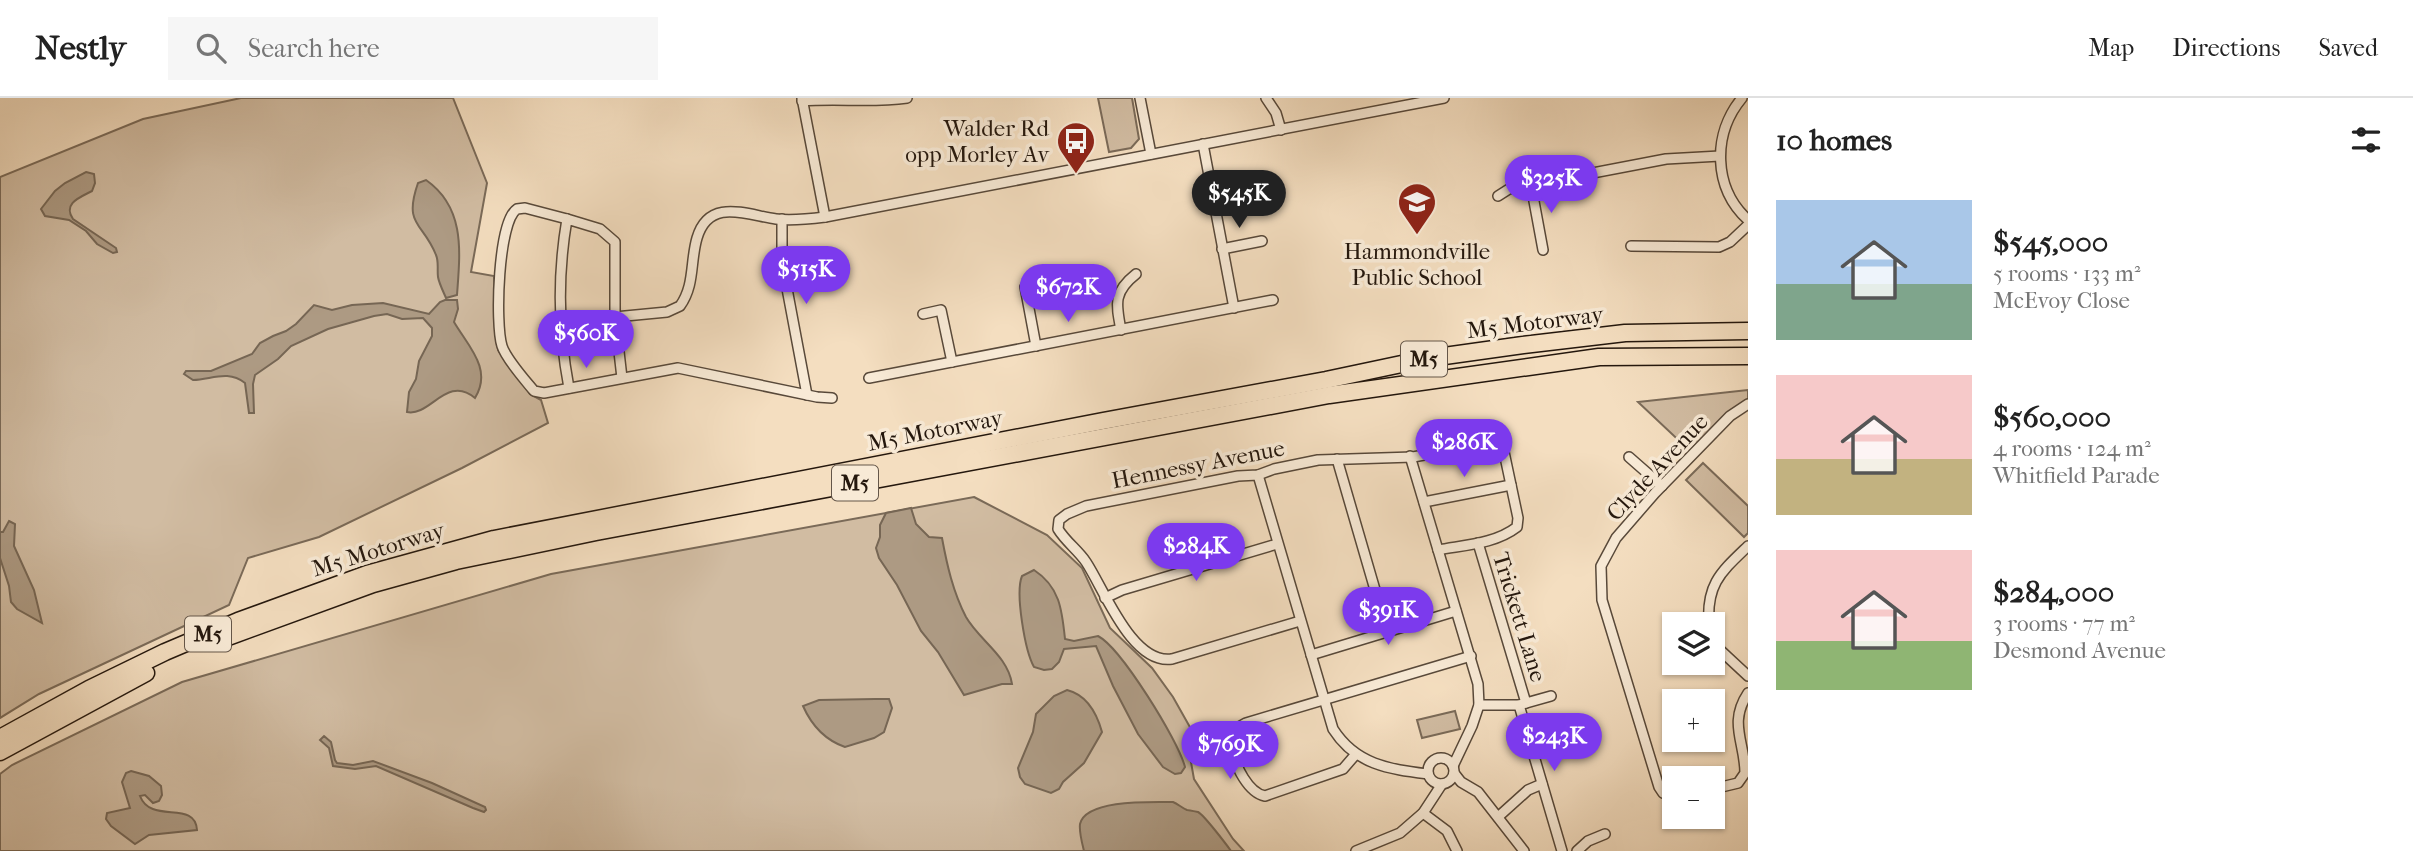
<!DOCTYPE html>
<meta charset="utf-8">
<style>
body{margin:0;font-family:"IM FELL French Canon",serif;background:#f6f6f6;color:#222;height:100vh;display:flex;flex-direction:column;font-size:26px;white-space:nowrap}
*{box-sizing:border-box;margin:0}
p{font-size:23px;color:#767676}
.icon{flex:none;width:38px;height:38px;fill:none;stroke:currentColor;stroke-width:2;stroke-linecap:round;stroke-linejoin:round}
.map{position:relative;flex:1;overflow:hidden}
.panel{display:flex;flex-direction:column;background:#fff;width:665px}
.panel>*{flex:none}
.fabs{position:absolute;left:1662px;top:514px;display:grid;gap:14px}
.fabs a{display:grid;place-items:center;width:63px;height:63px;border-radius:0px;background:#fff;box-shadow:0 2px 5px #0004;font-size:35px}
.price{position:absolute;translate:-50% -60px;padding:0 16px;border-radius:24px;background:#7c3aed;color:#fff;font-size:23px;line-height:46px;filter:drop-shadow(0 2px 4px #0008)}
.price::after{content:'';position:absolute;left:50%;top:42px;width:21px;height:16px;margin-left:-10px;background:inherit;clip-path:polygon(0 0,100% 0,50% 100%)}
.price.active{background:#222;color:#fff}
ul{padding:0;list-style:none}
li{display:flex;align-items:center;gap:21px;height:175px;padding:0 28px}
li span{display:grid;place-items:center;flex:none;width:196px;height:140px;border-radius:0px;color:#555}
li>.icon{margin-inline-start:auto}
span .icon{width:84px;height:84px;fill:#fffc;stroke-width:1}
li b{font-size:30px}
h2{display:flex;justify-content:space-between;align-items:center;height:84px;padding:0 28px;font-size:30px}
header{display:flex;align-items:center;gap:42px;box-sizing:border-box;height:98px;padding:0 35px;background:#fff;border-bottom:2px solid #e0e0e0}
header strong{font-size:33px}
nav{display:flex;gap:38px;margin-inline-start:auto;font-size:24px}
.search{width:490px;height:63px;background:#f6f6f6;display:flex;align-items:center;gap:18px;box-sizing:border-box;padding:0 24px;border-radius:0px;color:#767676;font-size:26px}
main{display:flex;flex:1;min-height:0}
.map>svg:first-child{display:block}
.green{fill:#d1bca2;stroke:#7a6a58;stroke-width:2}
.water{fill:#ad9a83;stroke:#766654;stroke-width:2}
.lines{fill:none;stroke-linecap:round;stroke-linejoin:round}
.street-casing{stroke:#58493a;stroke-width:12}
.highway-casing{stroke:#24170d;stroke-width:19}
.street{stroke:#f8ead6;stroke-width:9}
.highway{stroke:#f4dec0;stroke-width:16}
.labels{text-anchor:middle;stroke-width:7;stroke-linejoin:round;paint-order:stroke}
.shield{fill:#f8ead6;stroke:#645649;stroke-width:2}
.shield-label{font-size:21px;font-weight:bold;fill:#24170d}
.poi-label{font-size:23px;fill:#24170d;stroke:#f8ead6;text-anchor:end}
.street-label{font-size:23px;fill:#24170d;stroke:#f8ead6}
</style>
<header>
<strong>Nestly</strong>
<div class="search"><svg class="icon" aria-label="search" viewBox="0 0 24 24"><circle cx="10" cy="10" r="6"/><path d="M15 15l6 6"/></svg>Search here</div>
<nav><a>Map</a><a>Directions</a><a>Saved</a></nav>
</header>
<main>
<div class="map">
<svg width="1748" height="753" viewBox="0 0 1748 753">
<rect width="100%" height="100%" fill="#f4dec0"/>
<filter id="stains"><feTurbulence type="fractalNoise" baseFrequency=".00286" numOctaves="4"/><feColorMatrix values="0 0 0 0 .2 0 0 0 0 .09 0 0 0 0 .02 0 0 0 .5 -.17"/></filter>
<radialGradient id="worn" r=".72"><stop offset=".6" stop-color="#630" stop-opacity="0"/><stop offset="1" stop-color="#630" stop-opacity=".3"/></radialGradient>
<g class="green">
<path d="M241,0H453L487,85L471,174L494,178L498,252L530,296L541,302L548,325L462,370L319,439L248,460L229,507L39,596L0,620V79L143,21Z"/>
<path d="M1098,0H1132L1139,41L1131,50L1109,54Z"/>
<path d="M1748,292V301L1690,353L1638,304Z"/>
<path d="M1703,365L1748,408V435L1744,439L1686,382Z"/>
<path d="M974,399L1047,437L1082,470L1110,530L1152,570L1173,599L1191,631L1189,653L1194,681L1233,741L1244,753H0V676L12,667L182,584L551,476Z"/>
<path d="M1455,613L1460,631L1422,640L1417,622Z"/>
</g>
<g class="water">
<path d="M86,74L94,76L95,85L92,93C81,99 62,105 73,121L116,150L117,154L113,155L97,146L86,133L69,122L45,118L41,111L55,93L65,85Z"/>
<path d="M426,82C466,110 460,155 457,197L446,200C443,193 439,185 438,179C437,171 439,164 436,157C423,124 403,128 418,85Z"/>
<path d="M445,202H457L458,211L454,224C468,248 493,271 475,300C447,276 430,319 407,314L409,294L416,281L419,263L432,238V230L423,220L402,221L387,216L374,218L328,231L291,248L278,261L255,277L253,286L254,315H249L245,285C228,272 213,281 193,282L184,276L186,273H211L252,256L260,245L273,238L286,233L296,226L314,207L332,212L352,207L383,205L429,216L440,204Z"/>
<path d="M911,410L916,426L929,439L942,440C947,467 953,494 966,519C979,542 1008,558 1012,586H1002L964,597L938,554L921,533L897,487L879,460L876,450L880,439V427L886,415Z"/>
<path d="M9,423L15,426L14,448L34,492L42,525L17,511L11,504L9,488L0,460V434H3Z"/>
<path d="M1034,472C1060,489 1062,512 1065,541L1074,543L1098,538C1121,550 1178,642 1185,669L1181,675L1175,676L1163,669L1138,636L1113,588L1096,548L1064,551L1059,564L1052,571L1044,572L1034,569C1025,553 1015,495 1022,478Z"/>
<path d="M1067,592C1087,597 1097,616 1102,634L1084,665L1063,684L1059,691L1051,695L1025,686L1020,679L1018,670L1033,634L1036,616L1054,598Z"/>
<path d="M875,601H889L892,610L884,634L874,640L845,649C825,642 811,626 803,608L819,602Z"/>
<path d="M324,638L331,644L335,662L337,665L353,667L373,663L432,685L485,709L486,712L484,714L473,710L376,668L355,671L333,668L329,650L320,642Z"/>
<path d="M131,673L149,678L161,688L162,697L159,703L153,705L145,697L140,698C151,727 195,701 197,732L149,737L135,746L111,728L106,721L107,715L130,710L122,684L126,675Z"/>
<path d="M1173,704C1178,706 1182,710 1187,712C1188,712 1198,714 1198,714C1204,717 1226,746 1231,753H1084C1082,745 1079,734 1080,726C1086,701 1152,704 1173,704Z"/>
</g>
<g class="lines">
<defs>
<g id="street">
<path d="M802,0L825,119"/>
<path d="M1140,0L1151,56"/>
<path d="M1266,0L1276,15L1281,32"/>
<path d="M1742,0C1712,36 1713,90 1748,122"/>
<path d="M802,3C837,0 872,5 907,0"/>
<path d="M1203,46L1234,210"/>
<path d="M1531,87L1543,152"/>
<path d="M1498,98L1509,91L1666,61L1720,58"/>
<path d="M567,121L525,110L517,111C498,123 495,226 502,248C506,261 525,282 534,293L544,295L678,270L817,299L832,300"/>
<path d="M782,121V164L807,297"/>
<path d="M1631,148L1719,149L1730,144L1748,127"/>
<path d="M1222,151L1262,143"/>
<path d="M1025,189L1036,248"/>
<path d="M923,216L941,212L952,264"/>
<path d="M615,219L667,214L680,208C695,187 690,164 697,140C709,99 747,117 776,121C792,123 809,121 825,119L1444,0"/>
<path d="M1121,232C1116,206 1113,194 1136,176"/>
<path d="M869,280L1273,202"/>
<path d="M569,290C558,232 557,179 567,121L600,131L615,144V219L622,280"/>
<path d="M1410,358L1478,586L1479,607L1472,628L1453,668"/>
<path d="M1629,359L1662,388"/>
<path d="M1337,361L1387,533"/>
<path d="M1258,377L1333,631C1356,667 1389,671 1428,676"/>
<path d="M1424,404L1511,387"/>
<path d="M1478,445L1526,605"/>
<path d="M1105,500L1122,492L1277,446"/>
<path d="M1300,523L1172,561C1132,567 1104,491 1086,464C1078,452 1066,444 1058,431L1059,422L1067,416L1086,408L1238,378L1258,377L1274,371L1318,362L1413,359L1495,344L1504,354L1518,420L1517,429C1495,446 1464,447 1438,452"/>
<path d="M1709,527C1706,486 1721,474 1748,448"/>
<path d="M1713,537L1719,551L1748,578"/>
<path d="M1311,557L1456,513"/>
<path d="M1479,607H1519L1551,598"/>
<path d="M1519,607L1562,753"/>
<path d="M1356,656L1343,671L1265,698C1249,695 1234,668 1234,652C1234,644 1237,636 1239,629L1246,625L1471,558"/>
<circle cx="1441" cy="673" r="13"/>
<path d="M1454,675L1461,684L1478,694L1524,753"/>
<path d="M1713,691L1738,685L1745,675C1745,644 1728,625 1748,595"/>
<path d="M1675,700L1663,695L1659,689L1602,502L1601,468L1616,440L1655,395L1730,318L1748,306"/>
<path d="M1423,715L1447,733L1457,753"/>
<path d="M1498,719L1528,692L1542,686"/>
<path d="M1356,753L1400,735L1423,715L1442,686"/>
<path d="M1577,753L1588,743L1605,736"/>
</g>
<g id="highway">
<path d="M217,543L373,486L456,463L596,434L1329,297L1599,259L1748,258"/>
<path d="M0,640L89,591L165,554L238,523L367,476L494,441L1103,323L1326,282L1430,260L1523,247L1625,235L1748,233"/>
<path d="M0,654L146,575"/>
</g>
</defs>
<use href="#street" class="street-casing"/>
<use href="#highway" class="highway-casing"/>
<use href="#street" class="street"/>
<use href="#highway" class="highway"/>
</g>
<defs>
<symbol id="bus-pin" viewBox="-11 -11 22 30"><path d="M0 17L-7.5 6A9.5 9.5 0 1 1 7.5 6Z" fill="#8f2418" stroke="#f8ead6"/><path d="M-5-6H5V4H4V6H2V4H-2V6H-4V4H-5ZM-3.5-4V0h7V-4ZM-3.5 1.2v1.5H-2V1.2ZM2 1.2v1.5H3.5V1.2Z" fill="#fff"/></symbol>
<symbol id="school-pin" viewBox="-11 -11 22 30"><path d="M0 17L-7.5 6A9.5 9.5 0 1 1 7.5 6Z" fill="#8f2418" stroke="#f8ead6"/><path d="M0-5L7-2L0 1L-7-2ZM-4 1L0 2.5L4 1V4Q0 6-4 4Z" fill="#fff"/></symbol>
</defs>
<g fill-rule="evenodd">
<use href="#bus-pin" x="1054" y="21" width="44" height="60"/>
<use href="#school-pin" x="1395" y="82" width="44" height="60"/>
</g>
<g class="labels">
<g class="shield">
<rect x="1401" y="243.5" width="46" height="35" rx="5"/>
<rect x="832" y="367.5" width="46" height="35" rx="5"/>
<rect x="185" y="518.5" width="46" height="35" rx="5"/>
</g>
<g class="shield-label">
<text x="1424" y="268">M5</text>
<text x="855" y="392">M5</text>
<text x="208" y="543">M5</text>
</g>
<g class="poi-label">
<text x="1049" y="38">Walder Rd<tspan x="1049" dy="26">opp Morley Av</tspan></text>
<text x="1417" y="161" text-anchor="middle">Hammondville<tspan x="1417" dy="26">Public School</tspan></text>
</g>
<g class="street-label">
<text transform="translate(1535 224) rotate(-7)" y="8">M5 Motorway</text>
<text transform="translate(935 332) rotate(-11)" y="8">M5 Motorway</text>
<text transform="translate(1198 366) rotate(-11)" y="8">Hennessy Avenue</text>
<text transform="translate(1657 369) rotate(-47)" y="8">Clyde Avenue</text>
<text transform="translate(378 451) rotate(-17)" y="8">M5 Motorway</text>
<text transform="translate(1520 519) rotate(73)" y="8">Trickett Lane</text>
</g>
</g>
<rect width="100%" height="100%" filter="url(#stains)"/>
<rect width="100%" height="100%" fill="url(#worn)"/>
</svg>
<div class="fabs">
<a><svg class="icon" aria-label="layers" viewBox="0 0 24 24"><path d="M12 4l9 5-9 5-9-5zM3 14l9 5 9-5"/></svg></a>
<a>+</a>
<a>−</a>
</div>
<b class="price" style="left:1551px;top:117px">$325K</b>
<b class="price active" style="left:1239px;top:132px">$545K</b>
<b class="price" style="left:806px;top:208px">$515K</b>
<b class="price" style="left:1068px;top:226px">$672K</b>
<b class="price" style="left:586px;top:272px">$560K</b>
<b class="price" style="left:1464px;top:381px">$286K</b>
<b class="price" style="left:1196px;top:485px">$284K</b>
<b class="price" style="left:1388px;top:549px">$391K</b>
<b class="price" style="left:1554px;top:675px">$243K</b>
<b class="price" style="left:1230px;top:683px">$769K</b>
</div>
<section class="panel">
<h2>10 homes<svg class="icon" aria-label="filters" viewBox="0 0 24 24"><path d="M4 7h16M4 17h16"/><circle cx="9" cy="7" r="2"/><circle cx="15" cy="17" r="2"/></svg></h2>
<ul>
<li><span style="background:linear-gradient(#a9c7e8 60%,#7fa58c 0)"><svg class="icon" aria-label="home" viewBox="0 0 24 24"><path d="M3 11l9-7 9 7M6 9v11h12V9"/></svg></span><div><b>$545,000</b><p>5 rooms · 133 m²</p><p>McEvoy Close</p></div></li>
<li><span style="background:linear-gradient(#f6c9c9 60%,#c2b280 0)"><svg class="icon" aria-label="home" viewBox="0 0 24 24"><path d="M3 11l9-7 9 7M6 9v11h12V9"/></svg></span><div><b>$560,000</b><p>4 rooms · 124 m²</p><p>Whitfield Parade</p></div></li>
<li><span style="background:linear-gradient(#f6c9c9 65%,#8fb573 0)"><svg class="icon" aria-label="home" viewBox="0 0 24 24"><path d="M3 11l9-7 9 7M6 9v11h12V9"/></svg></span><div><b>$284,000</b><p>3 rooms · 77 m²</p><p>Desmond Avenue</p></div></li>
</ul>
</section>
</main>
